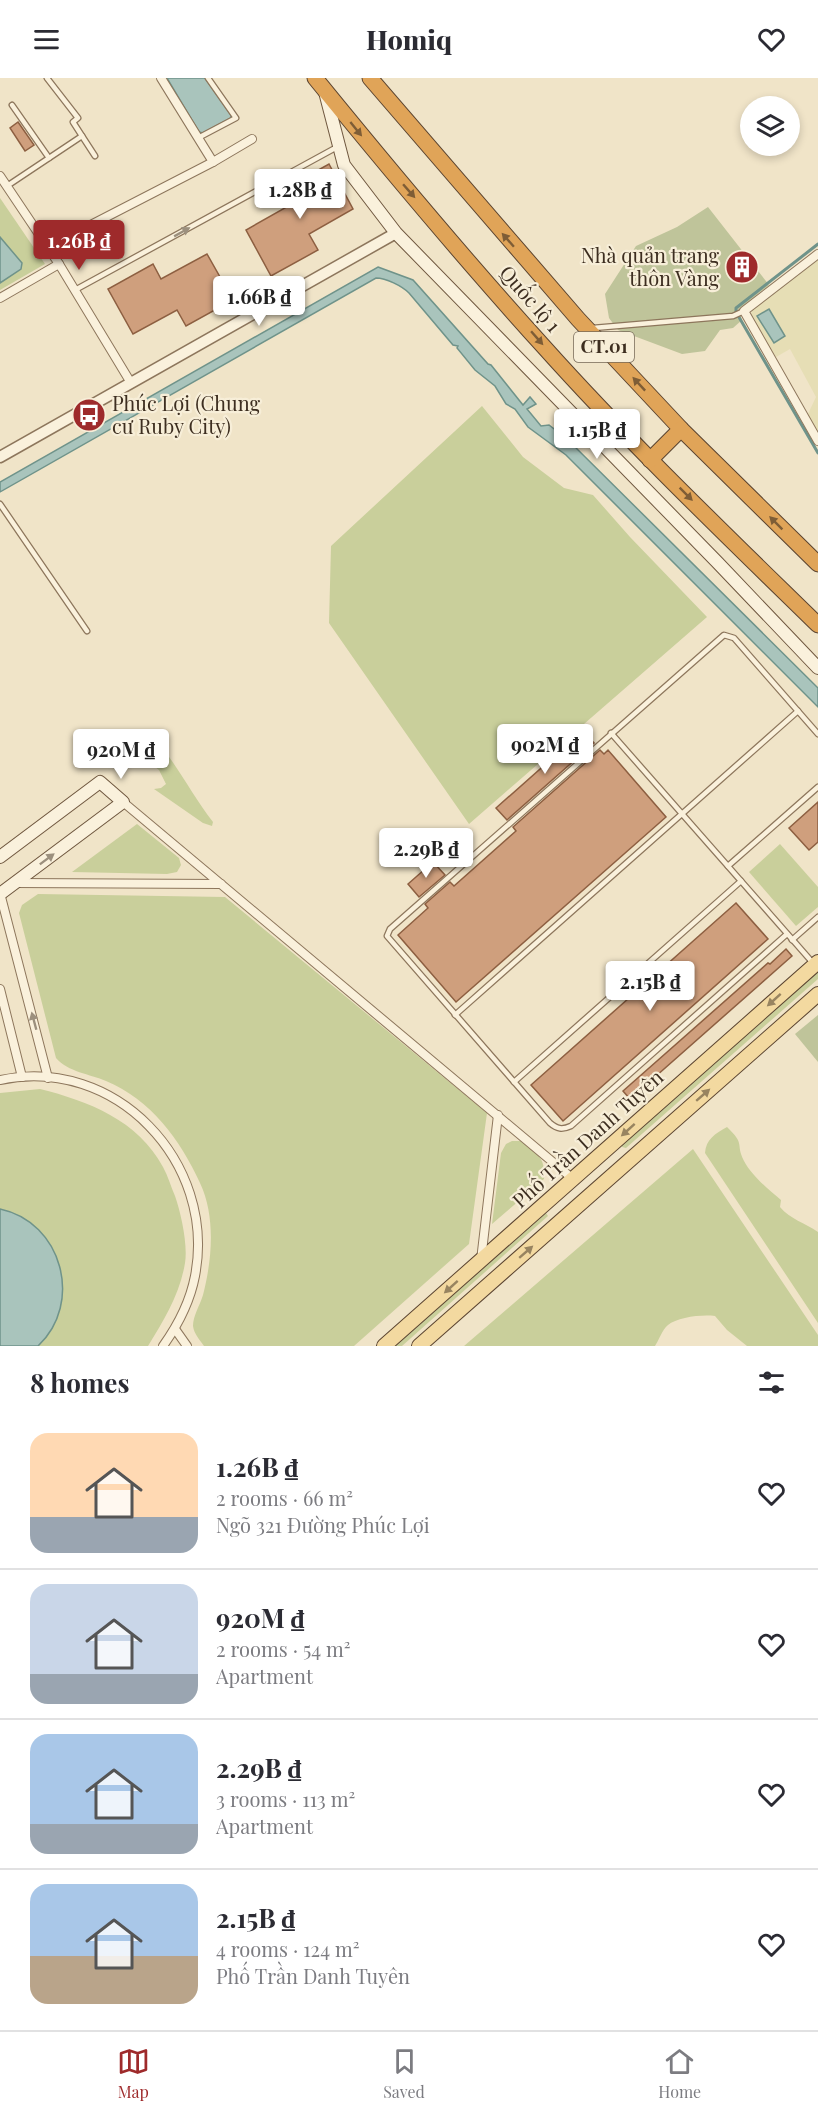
<!DOCTYPE html>
<meta charset="utf-8">
<style>
body{margin:0;font-family:"Playfair Display",serif;background:#f7f7f7;color:#2b2b33;height:100vh;display:flex;flex-direction:column;font-size:22px;white-space:nowrap}
*{box-sizing:border-box;margin:0}
p{font-size:20px;color:#7c7c81}
.icon{flex:none;width:33px;height:33px;fill:none;stroke:currentColor;stroke-width:2;stroke-linecap:round;stroke-linejoin:round}
.map{position:relative;height:1268px;overflow:hidden}
.details{display:flex;flex-direction:column;background:#fff;flex:1}
.details>*{flex:none}
.controls{position:absolute;left:740px;top:18px;display:grid;gap:12px}
.controls a{display:grid;place-items:center;width:60px;height:60px;border-radius:50%;background:#fff;box-shadow:0 3px 9px #0003;font-size:30px}
.price{position:absolute;translate:-50% -51px;padding:0 14px;border-radius:6px;background:#fff;color:#222;font-size:20px;line-height:39px;filter:drop-shadow(0 2px 3px #0008)}
.price::after{content:'';position:absolute;left:50%;top:36px;width:18px;height:14px;margin-left:-9px;background:inherit;clip-path:polygon(0 0,100% 0,50% 100%)}
.price.current{background:#9e2a2b;color:#fff}
ul{padding:0;list-style:none}
li{display:flex;align-items:center;gap:18px;height:150px;padding:0 30px}
li+li{border-top:2px solid #e1e1e2}
li span{display:grid;place-items:center;flex:none;width:168px;height:120px;border-radius:18px;color:#555}
li>.icon{margin-inline-start:auto}
span .icon{width:72px;height:72px;fill:#fffc;stroke-width:1}
li b{font-size:26px}
h2{display:flex;justify-content:space-between;align-items:center;height:72px;padding:0 30px;font-size:26px}
header{display:flex;justify-content:space-between;align-items:center;height:78px;padding:0 30px;background:#fff;font-size:27px;font-weight:800}
.tabs{display:flex;justify-content:space-around;align-items:center;height:84px;border-top:2px solid #e1e1e2;background:#fff;font-size:16px;color:#7c7c81}
.tabs a{display:grid;justify-items:center;gap:3px}
.tabs .current{color:#9e2a2b}
.map>svg:first-child{display:block}
.farmland{fill:#e6deb5}
.green{fill:#c9cf9b}
.cemetery{fill:#bfc49a}
.water{fill:#a9c4bc;stroke:#6f938a;stroke-width:1.5}
.lines{fill:none;stroke-linecap:round;stroke-linejoin:round}
.stream{stroke:#6f938a;stroke-width:3}
.building{fill:#cf9f7d;stroke:#8d5f41;stroke-width:1.5}
.service-casing{stroke:#8d765c;stroke-width:7}
.minor-casing{stroke:#8d765c;stroke-width:10}
.tertiary-casing{stroke:#8d765c;stroke-width:13}
.secondary-casing{stroke:#6f573f;stroke-width:14}
.primary-casing{stroke:#5b4430;stroke-width:16}
.motorway-casing{stroke:#5b4430;stroke-width:17}
.service{stroke:#faf1dc;stroke-width:4.5}
.minor{stroke:#faf1dc;stroke-width:8}
.tertiary{stroke:#faf1dc;stroke-width:10}
.secondary{stroke:#faf1dc;stroke-width:12}
.primary{stroke:#f3d9a0;stroke-width:14}
.motorway{stroke:#e0a458;stroke-width:15}
.oneway{fill:#7e5d36}
.oneway2{fill:#9c907e}
.oneway3{fill:#988460}
.labels{text-anchor:middle;stroke-width:4.5;stroke-linejoin:round;paint-order:stroke}
.shield{fill:#f7eed8;stroke:#756857;stroke-width:1.5}
.shield-label{font-size:18px;font-weight:bold;fill:#3d2e20}
.poi-label{font-size:20px;fill:#3d2e20;stroke:#f7eed8;text-anchor:end}
.street-label{font-size:20px;fill:#3d2e20;stroke:#f7eed8}
</style>
<header><svg class="icon" aria-label="menu" viewBox="0 0 24 24"><path d="M4 6h16M4 12h16M4 18h16"/></svg>Homiq<svg class="icon" aria-label="heart" viewBox="0 0 24 24"><path d="M12 20l-8-8c-3-5 5-10 8-4 3-6 11-1 8 4z"/></svg></header>
<div class="map">
<svg width="818" height="1268" viewBox="0 0 818 1268">
<rect width="100%" height="100%" fill="#f0e4c8"/>
<path class="farmland" d="M818,182V355L807,338L816,319L790,271L776,279L751,241L752,229Z"/>
<g class="green">
<path d="M0,120L45,186L0,212Z"/>
<path d="M482,328L523,379L564,410L593,417L630,459L707,539L469,746L329,545L331,468Z"/>
<path d="M167,676C183,698 196,722 213,744L212,748L203,745L154,711L161,710L166,706L159,692L146,682Z"/>
<path d="M137,746L179,780L181,787L177,794L167,796L72,794Z"/>
<path d="M780,766L818,809V829L796,848L749,794Z"/>
<path d="M38,816L225,819L487,1035L469,1166L354,1268H204C200,1262 194,1256 193,1248C193,1238 200,1227 203,1217C212,1182 216,1139 200,1105C180,1061 151,1022 106,1003C90,996 68,994 56,980L19,835L22,827Z"/>
<path d="M818,893V901L626,1070L622,1069V1066Z"/>
<path d="M40,1011C88,1023 138,1042 163,1089C168,1098 171,1109 175,1118C181,1135 188,1167 185,1185C180,1216 164,1242 148,1268H0V1015Z"/>
<path d="M727,1049C746,1067 735,1065 744,1083C752,1098 768,1111 781,1122L780,1129C790,1141 805,1145 818,1154V1245L705,1075C706,1061 715,1056 727,1049Z"/>
<path d="M512,1063H521C536,1075 546,1079 544,1101L492,1146L501,1075L506,1066Z"/>
<path d="M693,1071L818,1257V1268H747L727,1252L715,1238C703,1236 677,1239 668,1247C662,1252 659,1262 655,1268H464Z"/>
<path d="M546,1135L548,1138L402,1268H395Z"/>
</g>
<g class="cemetery">
<path d="M708,129L769,207L738,232L742,242L733,250L720,252L705,273L682,276L618,252L609,240L605,216L636,168L677,149Z"/>
<path d="M818,937V984L795,956Z"/>
</g>
<g class="water">
<path d="M167,0H205L231,37V40L203,55L199,54Z"/>
<path d="M0,159L22,185L21,191L0,205Z"/>
<path d="M378,189L413,202L488,286L491,287L523,327L530,319L536,326L527,331L541,348L549,347L567,361L818,610V629L566,377L528,349L515,331L506,326L495,308L475,292L457,270L458,268L453,267L409,215C402,208 386,200 376,200L0,414V404Z"/>
<path d="M769,231L785,258L774,265L757,238Z"/>
<path d="M0,1131C62,1144 84,1225 38,1268H0Z"/>
</g>
<g class="lines">
<path class="stream" d="M818,166L736,230V234L818,375"/>
</g>
<g class="building">
<path d="M18,44L34,67L25,73L10,50Z"/>
<path d="M329,86L353,131L309,156L318,172L271,198L246,152L292,126L284,111Z"/>
<path d="M207,176L233,222L186,248L177,232L133,256L108,211L153,186L161,201Z"/>
<path d="M583,653L594,665L507,742L496,730Z"/>
<path d="M600,672L604,676L608,672L666,739L456,924L398,857L428,830L425,826L450,804L454,808L516,753L513,749Z"/>
<path d="M818,724V764L809,772L789,750Z"/>
<path d="M433,784L445,797L419,819L408,806Z"/>
<path d="M736,825L768,861L563,1043L531,1007Z"/>
<path d="M786,871L792,878L630,1021L623,1013L768,885L770,886Z"/>
</g>
<g class="lines">
<defs>
<g id="service">
<path d="M12,27L49,80"/>
<path d="M82,58L95,78"/>
<path d="M198,60L236,40L208,0"/>
<path d="M7,108L82,58L73,44L78,40L47,0"/>
<path d="M75,212L339,68"/>
<path d="M593,250L733,238L744,233"/>
<path d="M0,426L87,553"/>
<path d="M611,655L813,885"/>
<path d="M728,788L818,709"/>
<path d="M787,856L571,1048C562,1052 557,1051 550,1045L387,858L390,851L724,557L734,560L818,656"/>
<path d="M792,862L818,839"/>
<path d="M455,937L798,633"/>
<path d="M514,1004L741,803"/>
</g>
<g id="minor">
<path d="M161,0L213,84"/>
<path d="M0,98L59,186L131,305"/>
<path d="M48,169L213,84L252,61"/>
<path d="M818,176L744,233L818,363"/>
<path d="M0,220L59,186"/>
<path d="M123,724L573,1101"/>
<path d="M15,805L221,806"/>
<path d="M0,815L48,1000"/>
<path d="M0,911L22,999"/>
<path d="M0,1002C115,977 217,1084 195,1198C190,1224 178,1247 163,1268"/>
<path d="M481,1182L498,1037"/>
<path d="M175,1251L187,1268"/>
</g>
<path id="tertiary" d="M0,379L396,155"/>
<g id="secondary">
<path d="M325,14L344,87L396,155L718,485L818,590"/>
<path d="M0,779L100,704L123,724L0,816"/>
</g>
<g id="primary">
<path d="M384,1268L818,884"/>
<path d="M419,1268L818,916"/>
</g>
<g id="motorway">
<path d="M315,0C389,91 465,182 544,269C631,366 725,456 818,547"/>
<path d="M370,0L578,241L681,351L818,486"/>
<path d="M650,382L681,351"/>
</g>
</defs>
<use href="#service" class="service-casing"/>
<use href="#minor" class="minor-casing"/>
<use href="#tertiary" class="tertiary-casing"/>
<use href="#secondary" class="secondary-casing"/>
<use href="#primary" class="primary-casing"/>
<use href="#motorway" class="motorway-casing"/>
<use href="#service" class="service"/>
<use href="#minor" class="minor"/>
<use href="#tertiary" class="tertiary"/>
<use href="#secondary" class="secondary"/>
<use href="#primary" class="primary"/>
<use href="#motorway" class="motorway"/>
</g>
<defs><path id="oneway-solid" d="M-6-.8H1V-3.2L6.5 0L1 3.2V.8H-6Z" transform="scale(1.5)"/></defs>
<g class="oneway">
<use href="#oneway-solid" transform="translate(356 51) rotate(51)"/>
<use href="#oneway-solid" transform="translate(409 113) rotate(49)"/>
<use href="#oneway-solid" transform="translate(508 162) rotate(-131)"/>
<use href="#oneway-solid" transform="translate(537 260) rotate(49)"/>
<use href="#oneway-solid" transform="translate(639 306) rotate(-133)"/>
<use href="#oneway-solid" transform="translate(686 416) rotate(45)"/>
<use href="#oneway-solid" transform="translate(776 445) rotate(-135)"/>
</g>
<g class="oneway2">
<use href="#oneway-solid" transform="translate(182 154) rotate(-29)"/>
<use href="#oneway-solid" transform="translate(47 781) rotate(-37)"/>
<use href="#oneway-solid" transform="translate(34 943) rotate(-105)"/>
</g>
<g class="oneway3">
<use href="#oneway-solid" transform="translate(774 922) rotate(138)"/>
<use href="#oneway-solid" transform="translate(703 1017) rotate(-41)"/>
<use href="#oneway-solid" transform="translate(628 1052) rotate(138)"/>
<use href="#oneway-solid" transform="translate(526 1174) rotate(-41)"/>
<use href="#oneway-solid" transform="translate(451 1209) rotate(138)"/>
</g>
<defs>
<symbol id="building-disc" viewBox="-11 -11 22 22"><circle r="9.5" fill="#9e2a2b" stroke="#f7eed8"/><path d="M-4-6H4V6H1V3H-1V6H-4ZM-2.5-4.3h1.7v1.8h-1.7ZM.8-4.3h1.7v1.8H.8ZM-2.5-1h1.7V.8h-1.7ZM.8-1h1.7V.8H.8Z" fill="#fff"/></symbol>
<symbol id="bus-disc" viewBox="-11 -11 22 22"><circle r="9.5" fill="#9e2a2b" stroke="#f7eed8"/><path d="M-5-6H5V4H4V6H2V4H-2V6H-4V4H-5ZM-3.5-4V0h7V-4ZM-3.5 1.2v1.5H-2V1.2ZM2 1.2v1.5H3.5V1.2Z" fill="#fff"/></symbol>
</defs>
<g fill-rule="evenodd">
<use href="#building-disc" x="723" y="170" width="38" height="38"/>
<use href="#bus-disc" x="70" y="318" width="38" height="38"/>
</g>
<g class="labels">
<rect class="shield" x="574" y="254" width="60" height="30" rx="4.5"/>
<g class="shield-label">
<text x="604" y="275">CT.01</text>
</g>
<g class="poi-label">
<text x="719" y="185">Nhà quản trang<tspan x="719" dy="23">thôn Vàng</tspan></text>
<text x="112" y="333" text-anchor="start">Phúc Lợi (Chung<tspan x="112" dy="23">cư Ruby City)</tspan></text>
</g>
<g class="street-label">
<text transform="translate(530 221) rotate(49)" y="7">Quốc lộ 1</text>
<text transform="translate(588 1061) rotate(-42)" y="7">Phố Trần Danh Tuyên</text>
</g>
</g>
</svg>
<div class="controls">
<a><svg class="icon" aria-label="layers" viewBox="0 0 24 24"><path d="M12 4l9 5-9 5-9-5zM3 14l9 5 9-5"/></svg></a>
</div>
<b class="price" style="left:300px;top:142px">1.28B ₫</b>
<b class="price current" style="left:79px;top:193px">1.26B ₫</b>
<b class="price" style="left:259px;top:249px">1.66B ₫</b>
<b class="price" style="left:597px;top:382px">1.15B ₫</b>
<b class="price" style="left:545px;top:697px">902M ₫</b>
<b class="price" style="left:121px;top:702px">920M ₫</b>
<b class="price" style="left:426px;top:801px">2.29B ₫</b>
<b class="price" style="left:650px;top:934px">2.15B ₫</b>
</div>
<section class="details">
<h2>8 homes<svg class="icon" aria-label="filters" viewBox="0 0 24 24"><path d="M4 7h16M4 17h16"/><circle cx="9" cy="7" r="2"/><circle cx="15" cy="17" r="2"/></svg></h2>
<ul>
<li><span style="background:linear-gradient(#ffd9b3 70%,#9aa5b1 0)"><svg class="icon" aria-label="home" viewBox="0 0 24 24"><path d="M3 11l9-7 9 7M6 9v11h12V9"/></svg></span><div><b>1.26B ₫</b><p>2 rooms · 66 m²</p><p>Ngõ 321 Đường Phúc Lợi</p></div><svg class="icon" aria-label="heart" viewBox="0 0 24 24"><path d="M12 20l-8-8c-3-5 5-10 8-4 3-6 11-1 8 4z"/></svg></li>
<li><span style="background:linear-gradient(#c9d6e8 75%,#9aa5b1 0)"><svg class="icon" aria-label="home" viewBox="0 0 24 24"><path d="M3 11l9-7 9 7M6 9v11h12V9"/></svg></span><div><b>920M ₫</b><p>2 rooms · 54 m²</p><p>Apartment</p></div><svg class="icon" aria-label="heart" viewBox="0 0 24 24"><path d="M12 20l-8-8c-3-5 5-10 8-4 3-6 11-1 8 4z"/></svg></li>
<li><span style="background:linear-gradient(#a9c7e8 75%,#9aa5b1 0)"><svg class="icon" aria-label="home" viewBox="0 0 24 24"><path d="M3 11l9-7 9 7M6 9v11h12V9"/></svg></span><div><b>2.29B ₫</b><p>3 rooms · 113 m²</p><p>Apartment</p></div><svg class="icon" aria-label="heart" viewBox="0 0 24 24"><path d="M12 20l-8-8c-3-5 5-10 8-4 3-6 11-1 8 4z"/></svg></li>
<li><span style="background:linear-gradient(#a9c7e8 60%,#b9a48a 0)"><svg class="icon" aria-label="home" viewBox="0 0 24 24"><path d="M3 11l9-7 9 7M6 9v11h12V9"/></svg></span><div><b>2.15B ₫</b><p>4 rooms · 124 m²</p><p>Phố Trần Danh Tuyên</p></div><svg class="icon" aria-label="heart" viewBox="0 0 24 24"><path d="M12 20l-8-8c-3-5 5-10 8-4 3-6 11-1 8 4z"/></svg></li>
</ul>
</section>
<nav class="tabs">
<a class="current"><svg class="icon" aria-label="map" viewBox="0 0 24 24"><path d="M3 6l6-2 6 2 6-2v14l-6 2-6-2-6 2zM9 4v14M15 6v14"/></svg>Map</a>
<a><svg class="icon" aria-label="saved" viewBox="0 0 24 24"><path d="M7 4h10v16l-5-4-5 4z"/></svg>Saved</a>
<a><svg class="icon" aria-label="home" viewBox="0 0 24 24"><path d="M3 11l9-7 9 7M6 9v11h12V9"/></svg>Home</a>
</nav>
